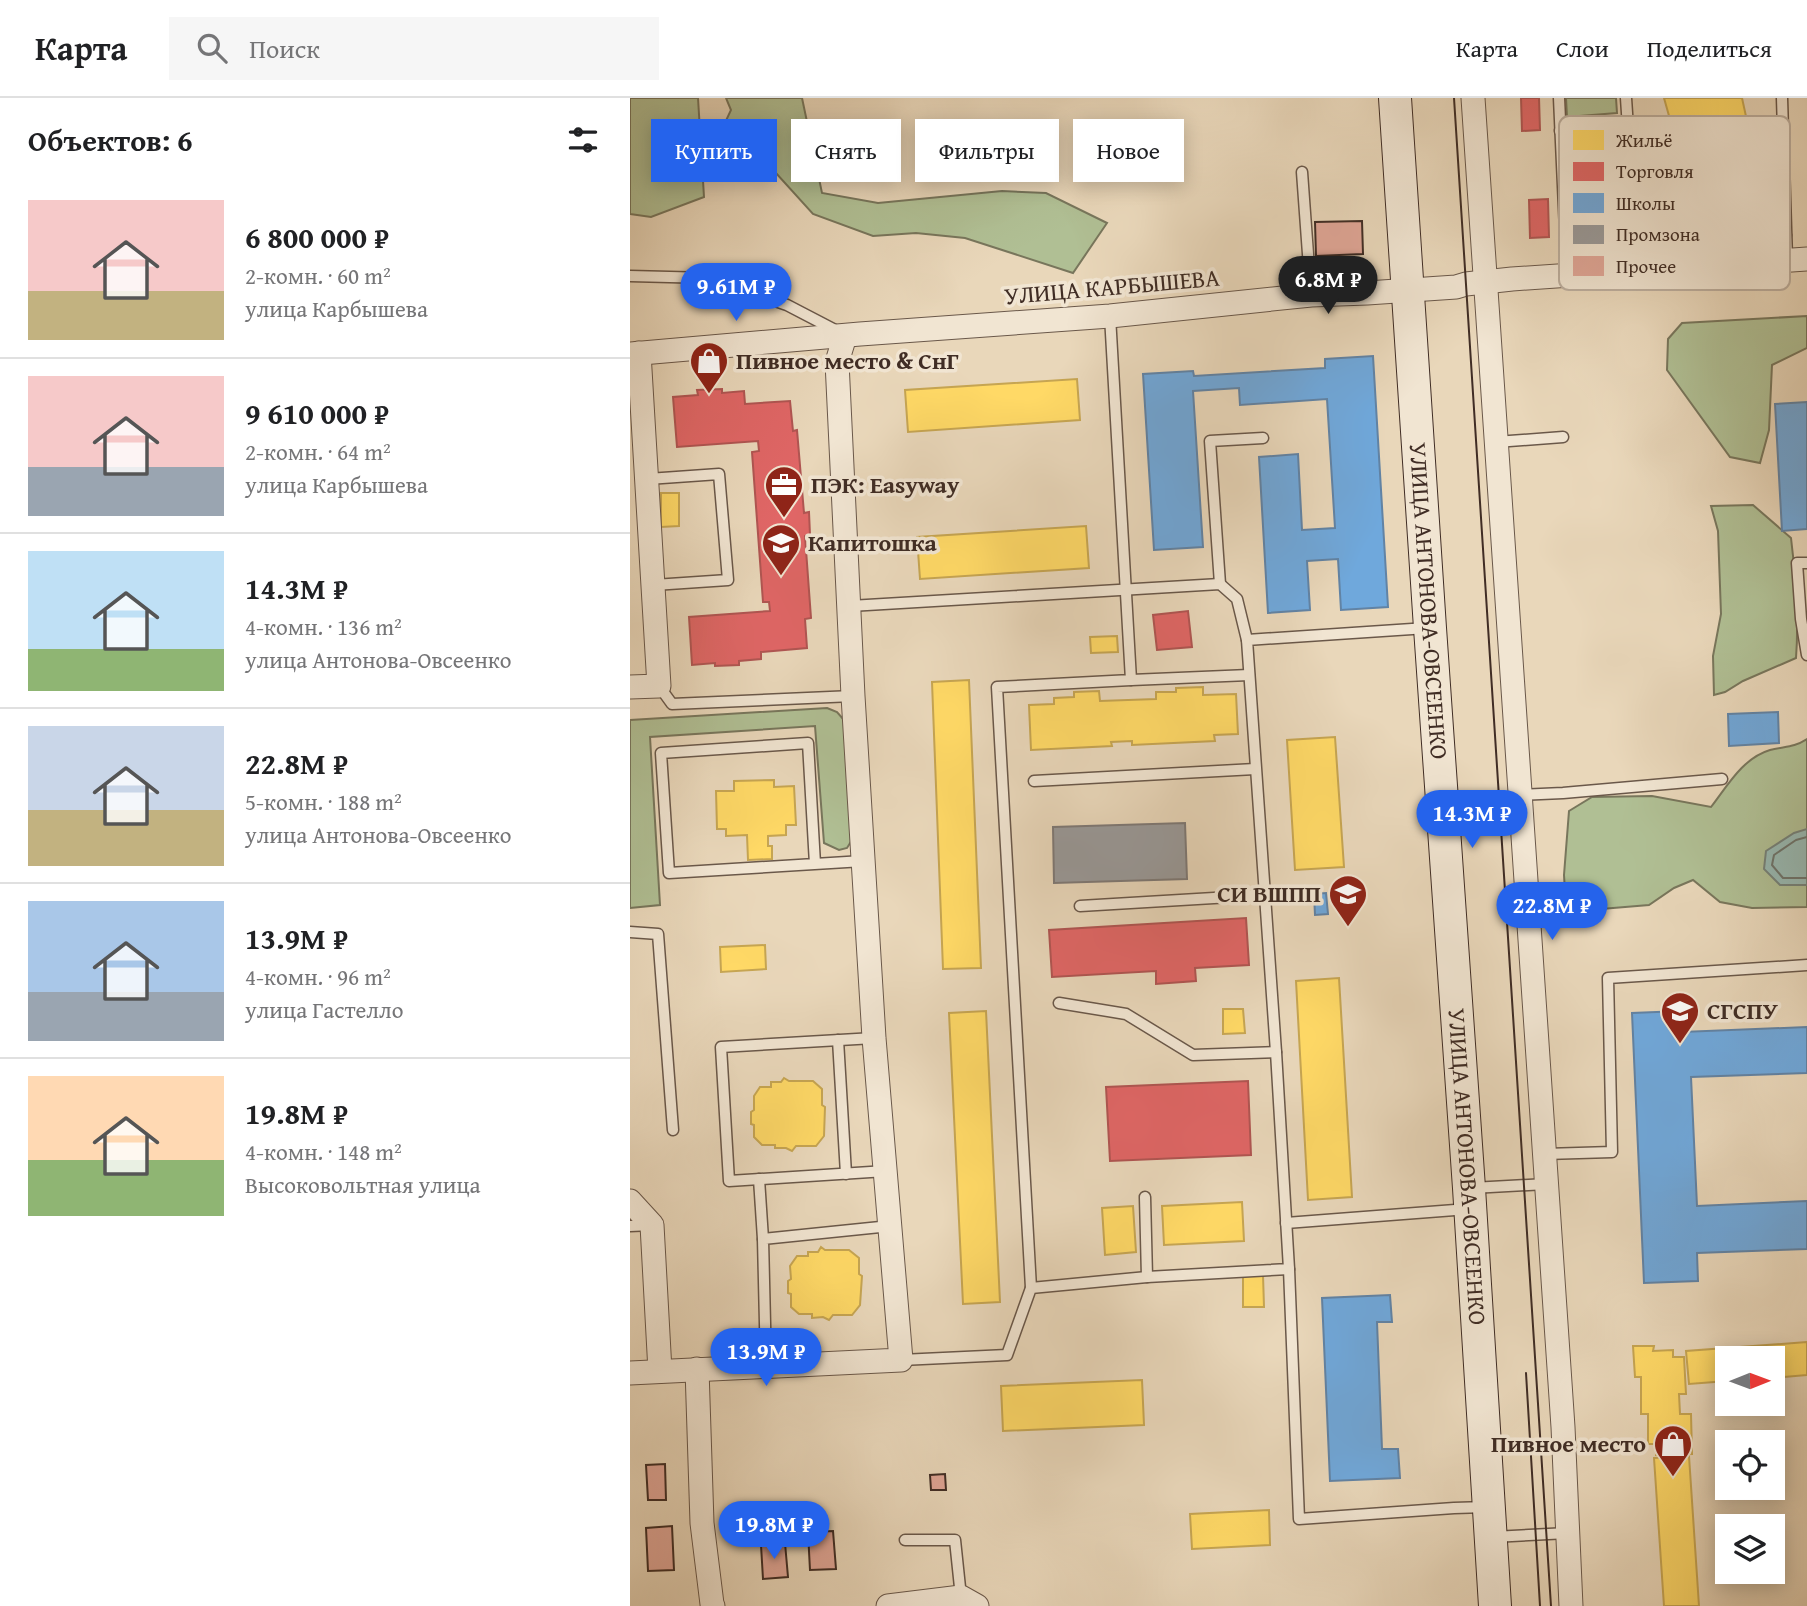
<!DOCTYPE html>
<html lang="ru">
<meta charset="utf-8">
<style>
body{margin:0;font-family:"Gentium Book Plus",serif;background:#f6f6f6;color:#202124;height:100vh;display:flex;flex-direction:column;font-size:26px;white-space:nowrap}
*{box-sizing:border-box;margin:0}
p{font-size:23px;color:#757577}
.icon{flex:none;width:38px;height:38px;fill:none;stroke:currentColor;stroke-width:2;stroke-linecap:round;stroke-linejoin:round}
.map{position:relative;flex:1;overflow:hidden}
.drawer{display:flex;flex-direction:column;background:#fff;width:630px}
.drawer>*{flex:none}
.banner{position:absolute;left:21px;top:21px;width:665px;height:63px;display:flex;gap:14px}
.needle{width:46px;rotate:89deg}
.buttons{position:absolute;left:1085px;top:1248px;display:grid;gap:14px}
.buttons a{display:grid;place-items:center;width:70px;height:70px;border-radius:0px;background:#fff;box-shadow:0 4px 18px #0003;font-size:35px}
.price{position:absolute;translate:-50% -60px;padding:0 16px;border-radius:24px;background:#2563eb;color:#fff;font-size:23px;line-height:46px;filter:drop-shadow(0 2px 4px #0008)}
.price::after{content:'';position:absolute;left:50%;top:42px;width:21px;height:16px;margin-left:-10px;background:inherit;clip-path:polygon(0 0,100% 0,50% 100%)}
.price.active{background:#222;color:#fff}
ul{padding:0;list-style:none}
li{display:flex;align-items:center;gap:21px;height:175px;padding:0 28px}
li+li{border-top:2px solid #e0e0e0}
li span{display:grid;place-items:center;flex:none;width:196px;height:140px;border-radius:0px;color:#555}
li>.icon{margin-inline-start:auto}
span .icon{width:84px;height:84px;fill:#fffc;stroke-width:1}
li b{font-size:30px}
h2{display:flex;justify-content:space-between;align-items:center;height:84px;padding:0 28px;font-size:30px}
.pill{padding:0 24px;border-radius:0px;background:#fff;box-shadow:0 4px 18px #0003;font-size:24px;line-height:63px}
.pill.active{background:#2563eb;color:#fff}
header{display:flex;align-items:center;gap:42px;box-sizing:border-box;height:98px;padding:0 35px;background:#fff;border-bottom:2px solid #e0e0e0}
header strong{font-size:33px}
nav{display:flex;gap:38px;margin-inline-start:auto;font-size:24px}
.search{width:490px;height:63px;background:#f6f6f6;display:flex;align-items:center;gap:18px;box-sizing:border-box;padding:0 24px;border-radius:0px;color:#757577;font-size:26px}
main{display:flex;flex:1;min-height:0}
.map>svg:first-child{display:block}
.green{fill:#b0bf94;stroke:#78765c;stroke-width:2}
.water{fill:#97b9b3;stroke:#74817a;stroke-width:2}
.homes{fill:#ffd966;stroke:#c6a552;stroke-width:2}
.shops{fill:#e06666;stroke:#b05552;stroke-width:2}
.schools{fill:#6fa8dc;stroke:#6183a5;stroke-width:2}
.industry{fill:#999;stroke:#7e7976;stroke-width:2}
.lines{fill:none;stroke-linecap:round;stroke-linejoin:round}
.shore{stroke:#6c736c;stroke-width:2}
.building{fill:#e0a697;stroke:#402d25;stroke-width:2}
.service-casing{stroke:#6a584a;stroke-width:13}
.minor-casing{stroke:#6a584a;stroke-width:25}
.secondary-casing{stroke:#402d25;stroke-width:34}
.service{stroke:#f1e5d2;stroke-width:10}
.minor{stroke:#f1e5d2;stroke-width:23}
.secondary{stroke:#f1e5d2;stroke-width:32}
.tram{stroke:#402d25;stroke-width:2}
.labels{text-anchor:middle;stroke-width:7;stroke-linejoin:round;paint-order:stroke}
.street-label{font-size:24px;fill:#402d25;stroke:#f1e5d2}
.poi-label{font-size:24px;font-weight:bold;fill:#402d25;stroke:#f1e5d2;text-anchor:start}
.key{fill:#f1e5d2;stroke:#bcae9e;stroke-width:2}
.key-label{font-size:19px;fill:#402d25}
</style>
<header>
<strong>Карта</strong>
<div class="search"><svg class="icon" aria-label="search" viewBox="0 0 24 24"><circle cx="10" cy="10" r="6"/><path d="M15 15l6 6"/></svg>Поиск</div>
<nav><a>Карта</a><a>Слои</a><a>Поделиться</a></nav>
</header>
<main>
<section class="drawer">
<h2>Объектов: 6<svg class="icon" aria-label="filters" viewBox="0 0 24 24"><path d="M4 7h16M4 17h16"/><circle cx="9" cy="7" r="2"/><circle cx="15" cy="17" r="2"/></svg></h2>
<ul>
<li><span style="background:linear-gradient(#f6c9c9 65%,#c2b280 0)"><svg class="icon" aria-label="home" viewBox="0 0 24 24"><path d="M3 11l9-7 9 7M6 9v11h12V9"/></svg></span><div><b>6 800 000 ₽</b><p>2-комн. · 60 m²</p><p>улица Карбышева</p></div></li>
<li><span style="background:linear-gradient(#f6c9c9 65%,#9aa5b1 0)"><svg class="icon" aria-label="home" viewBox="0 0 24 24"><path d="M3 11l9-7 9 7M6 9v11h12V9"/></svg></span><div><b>9 610 000 ₽</b><p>2-комн. · 64 m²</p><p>улица Карбышева</p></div></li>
<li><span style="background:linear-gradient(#bfe0f5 70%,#8fb573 0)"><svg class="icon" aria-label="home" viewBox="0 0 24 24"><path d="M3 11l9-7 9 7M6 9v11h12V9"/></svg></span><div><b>14.3M ₽</b><p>4-комн. · 136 m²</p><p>улица Антонова-Овсеенко</p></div></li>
<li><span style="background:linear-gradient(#c9d6e8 60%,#c2b280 0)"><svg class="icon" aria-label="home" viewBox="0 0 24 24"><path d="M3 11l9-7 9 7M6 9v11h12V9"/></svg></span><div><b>22.8M ₽</b><p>5-комн. · 188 m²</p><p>улица Антонова-Овсеенко</p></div></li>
<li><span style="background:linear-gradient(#a9c7e8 65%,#9aa5b1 0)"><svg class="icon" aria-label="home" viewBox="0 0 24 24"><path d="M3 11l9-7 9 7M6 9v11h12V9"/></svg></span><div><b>13.9M ₽</b><p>4-комн. · 96 m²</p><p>улица Гастелло</p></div></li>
<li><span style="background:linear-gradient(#ffd9b3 60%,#8fb573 0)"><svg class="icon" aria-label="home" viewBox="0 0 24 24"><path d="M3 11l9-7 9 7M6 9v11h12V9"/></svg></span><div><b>19.8M ₽</b><p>4-комн. · 148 m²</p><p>Высоковольтная улица</p></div></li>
</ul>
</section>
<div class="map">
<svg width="1177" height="1508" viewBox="0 0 1177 1508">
<rect width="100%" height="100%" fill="#e9d7ba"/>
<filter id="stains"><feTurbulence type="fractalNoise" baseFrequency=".00286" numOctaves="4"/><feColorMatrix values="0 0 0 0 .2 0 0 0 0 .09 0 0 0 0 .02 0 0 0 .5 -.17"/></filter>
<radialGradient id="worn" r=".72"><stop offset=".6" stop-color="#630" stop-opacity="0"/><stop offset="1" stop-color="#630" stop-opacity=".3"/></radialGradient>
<g class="green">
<path d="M0,0H68L74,99L21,119L0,116Z"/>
<path d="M96,0H172L192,95L248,105L372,93L416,95L477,125L443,175L335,140L286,135L243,138L183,116L136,64L78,61L101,12Z"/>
<path d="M936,0H986L987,15L937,19Z"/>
<path d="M1177,218V250L1142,267L1139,332L1130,365L1100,359L1037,272L1038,241L1052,225Z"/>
<path d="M1123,407L1161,440C1166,480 1169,520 1166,560L1113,583L1095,594L1084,597L1083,558L1091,516L1088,433L1081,408Z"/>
<path d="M197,610L207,614L214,622L222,742L217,750L209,752L194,745L185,628L20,639L30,807L0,810V622Z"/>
<path d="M1177,641V809L1122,810L1090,804L1063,782L1044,790L1019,807L971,811L936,810L934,777L939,713L962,699L1022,698L1081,709C1098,687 1113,660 1140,652C1155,648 1163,650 1177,641Z"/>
</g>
<path class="water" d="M1177,731V787H1150L1134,771L1136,753L1164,735Z"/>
<g class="homes">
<path d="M1034,0H1112L1124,55L1050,57Z"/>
<path d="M447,281L450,322L278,334L275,292Z"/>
<path d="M31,395H49V428L31,429Z"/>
<path d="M456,428L459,470L290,481L287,439Z"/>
<path d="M487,538L488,554L461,555L460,539Z"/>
<path d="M339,582L351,870L313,871L302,584Z"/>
<path d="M573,589V597L606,596L608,636L584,637L585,643L502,647V643L481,644L482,648L401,652L399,607L424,606V600L444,599V594L469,593L470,603L526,601V594H546V590Z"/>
<path d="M705,639L714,769L665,772L657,642Z"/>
<path d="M144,682V689L164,688L166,727H156V737L138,738V748H142V761L118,762L117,737L96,738V731H87L86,693H104V683Z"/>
<path d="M135,847L136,871L91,874L90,849Z"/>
<path d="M709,880L722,1099L678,1102L666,883Z"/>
<path d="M593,911H613L615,935L593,936Z"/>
<path d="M356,913L370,1204L333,1206L319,915Z"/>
<path d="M154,980L159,983H183L192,991V1007L195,1009L194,1038L186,1048H166L162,1053L156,1050H145V1047H132L124,1039V1027L121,1026V1014L124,1012V998L130,989H141V984H151Z"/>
<path d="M612,1104L614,1143L534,1147L532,1108Z"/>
<path d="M503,1108L506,1154L475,1157L472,1110Z"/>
<path d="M191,1149L195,1152H219L229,1160V1176L232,1178L230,1207L222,1217H203L199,1222L193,1219L182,1220V1216H169L161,1209V1196L158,1195V1183L161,1181L160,1168L167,1158H178V1154H188Z"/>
<path d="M633,1177L634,1209H613V1178Z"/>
<path d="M1177,1244V1277L1143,1280V1260H1097V1283L1059,1286L1056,1253Z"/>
<path d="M1003,1248H1024L1023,1253L1043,1252V1259H1054L1056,1296H1049L1050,1316H1061L1062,1356L1026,1357V1346H1018V1316H1011V1279H1005Z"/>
<path d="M512,1282L514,1327L373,1333L371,1288Z"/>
<path d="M1059,1358L1069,1508H1034L1024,1360Z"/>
<path d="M639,1412L640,1447L562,1451L560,1416Z"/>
</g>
<g class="shops">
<path d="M891,0H909L910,32L892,33Z"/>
<path d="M918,101L919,139L900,140L899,102Z"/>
<path d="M92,291V295L114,293L115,306L160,303L163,333L167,332L174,415L179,414L180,437L175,438L181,520L175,521L177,550L131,554V561L109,563V567L85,568V565L62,567L59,519L140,513L139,504H133L122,354L129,353L128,343L47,349L43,299L68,297L67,292Z"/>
<path d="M558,513L562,549L527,552L523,517Z"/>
<path d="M616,820L619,867L565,870L566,883L526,886V873L422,879L419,832Z"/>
<path d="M618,983L621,1057L480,1063L476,989Z"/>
</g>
<g class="schools">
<path d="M743,258L758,509L711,512L708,461L677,463L680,512L638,515L629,359L668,356L672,432L705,430L697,301L610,307L609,290L563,293L573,449L524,452L513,276L563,273L564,278L695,270V261Z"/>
<path d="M1177,304V431L1152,433L1145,306Z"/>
<path d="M1148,614L1149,645L1099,648L1098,616Z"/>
<path d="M696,795L698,816L685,817L684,796Z"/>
<path d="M1051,913L1052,934L1177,929V975L1061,979L1067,1108L1177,1103V1151L1067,1155L1068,1183L1014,1185L1002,915Z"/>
<path d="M760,1197L762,1224H747L752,1351H768L770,1380L700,1383L692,1200Z"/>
</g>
<path class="industry" d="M555,725L557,781L424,785L423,729Z"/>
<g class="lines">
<path class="shore" d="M1177,739L1166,742L1144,757L1142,767L1153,780H1177"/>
</g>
<g class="building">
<path d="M732,123L733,156L686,158L685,124Z"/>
<path d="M35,1366L36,1402H18L16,1367Z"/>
<path d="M315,1376L316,1392H301L300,1377Z"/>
<path d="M144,1414V1442L129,1443L128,1415Z"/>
<path d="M42,1428L44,1472L18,1473L16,1430Z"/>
<path d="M203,1433L206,1471L180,1472L178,1434Z"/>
<path d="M155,1445L158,1479L133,1481L131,1447Z"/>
</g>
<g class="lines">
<defs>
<g id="service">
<path d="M929,0L937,177"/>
<path d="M1152,0L1157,162"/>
<path d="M930,33L998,30L996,0"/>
<path d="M672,74L681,197"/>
<path d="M1154,77L1065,82L1068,142L1156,137"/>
<path d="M936,150L1068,142"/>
<path d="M0,178L79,180L157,207L207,233"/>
<path d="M866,344L933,339"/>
<path d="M18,381L89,376L98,482L24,487"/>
<path d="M1177,465H1167L1171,521L1177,557"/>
<path d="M590,486L580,343L633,340"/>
<path d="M220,508L590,486L607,501L617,542"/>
<path d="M501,582L619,577"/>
<path d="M29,588L42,606L223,598"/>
<path d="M404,683L625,671"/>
<path d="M890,697L933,695L1092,681"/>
<path d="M185,766L178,645L31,655L39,775L233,763"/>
<path d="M450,808L634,797"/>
<path d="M0,834L28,836L43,1032"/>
<path d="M429,905L496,916L563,957L646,954"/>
<path d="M244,940L91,949L99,1083L256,1073"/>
<path d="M208,942L216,1076"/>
<path d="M915,1056L982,1054L978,880L1177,867"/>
<path d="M129,1081L133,1141"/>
<path d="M842,1090L916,1086"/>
<path d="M515,1099L517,1179"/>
<path d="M656,1125L838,1111"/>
<path d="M0,1128L22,1127"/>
<path d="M659,1171L669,1421L824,1410L856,1409"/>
<path d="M401,1190L367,589L501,582L480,218"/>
<path d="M271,1262L377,1257L401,1190L517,1179L659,1171L646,954L617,542L797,530"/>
<path d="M136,1268L133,1141L260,1128"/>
<path d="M863,1439L938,1435"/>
<path d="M275,1442H325L331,1499"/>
</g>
<g id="minor">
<path d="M843,0L933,1329L941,1508"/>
<path d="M0,256L230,236L480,218L681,197L737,195L826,189L836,186L882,181L1177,161"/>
<path d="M0,589L29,588L9,255"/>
<path d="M0,1103L22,1127L30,1273"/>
<path d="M67,1271L72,1425L82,1506L83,1508"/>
<path d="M0,1275L271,1262L244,940L223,598L207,264L215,238"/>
<path d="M258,1508L331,1499L347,1508"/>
</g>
<g id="secondary">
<path id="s1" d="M765,0L800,530L839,1090L865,1508"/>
</g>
</defs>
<use href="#service" class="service-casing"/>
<use href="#minor" class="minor-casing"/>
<use href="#secondary" class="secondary-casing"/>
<use href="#service" class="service"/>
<use href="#minor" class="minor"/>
<use href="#secondary" class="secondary"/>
<g class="tram">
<path d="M824,0L921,1508"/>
<path d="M896,1275L910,1508"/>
</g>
</g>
<defs>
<symbol id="shop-pin" viewBox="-11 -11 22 30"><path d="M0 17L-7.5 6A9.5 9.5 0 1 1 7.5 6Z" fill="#8f2418" stroke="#f1e5d2"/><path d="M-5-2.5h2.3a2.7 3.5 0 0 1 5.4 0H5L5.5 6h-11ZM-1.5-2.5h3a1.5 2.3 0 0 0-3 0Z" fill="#fff"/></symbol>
<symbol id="office-pin" viewBox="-11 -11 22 30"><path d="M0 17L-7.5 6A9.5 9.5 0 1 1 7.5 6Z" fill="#8f2418" stroke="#f1e5d2"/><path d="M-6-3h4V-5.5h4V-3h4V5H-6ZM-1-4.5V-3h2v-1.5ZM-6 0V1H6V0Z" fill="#fff"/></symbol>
<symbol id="school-pin" viewBox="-11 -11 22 30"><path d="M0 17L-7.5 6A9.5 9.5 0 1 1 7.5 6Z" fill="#8f2418" stroke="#f1e5d2"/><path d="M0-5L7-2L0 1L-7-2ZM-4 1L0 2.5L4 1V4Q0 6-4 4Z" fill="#fff"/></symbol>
<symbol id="university-pin" viewBox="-11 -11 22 30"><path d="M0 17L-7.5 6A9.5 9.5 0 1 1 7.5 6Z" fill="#8f2418" stroke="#f1e5d2"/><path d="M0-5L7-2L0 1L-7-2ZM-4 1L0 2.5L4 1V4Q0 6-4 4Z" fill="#fff"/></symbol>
</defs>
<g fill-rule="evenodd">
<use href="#shop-pin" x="57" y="241" width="44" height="60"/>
<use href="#office-pin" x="132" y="365" width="44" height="60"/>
<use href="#school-pin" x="129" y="423" width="44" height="60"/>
<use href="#university-pin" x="696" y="774" width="44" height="60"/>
<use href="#university-pin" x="1028" y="891" width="44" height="60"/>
<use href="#shop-pin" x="1021" y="1324" width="44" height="60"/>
</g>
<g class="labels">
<g class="street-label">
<text transform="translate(482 189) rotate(-5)" y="8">УЛИЦА КАРБЫШЕВА</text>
<text dy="8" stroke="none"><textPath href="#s1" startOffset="504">УЛИЦА АНТОНОВА-ОВСЕЕНКО</textPath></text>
<text dy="8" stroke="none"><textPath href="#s1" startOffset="1071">УЛИЦА АНТОНОВА-ОВСЕЕНКО</textPath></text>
</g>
<g class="poi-label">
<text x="106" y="271">Пивное место &amp; СнГ</text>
<text x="181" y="395">ПЭК: Easyway</text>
<text x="178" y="453">Капитошка</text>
<text x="691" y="804" text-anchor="end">СИ ВШПП</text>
<text x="1077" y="921">СГСПУ</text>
<text x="1016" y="1354" text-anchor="end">Пивное место</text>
</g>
</g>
<rect x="929" y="18" width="231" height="174" rx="10" class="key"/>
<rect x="943" y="32" width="31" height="20" fill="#ffd966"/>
<rect x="943" y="64" width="31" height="19" fill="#e06666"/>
<rect x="943" y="95" width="31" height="20" fill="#6fa8dc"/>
<rect x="943" y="127" width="31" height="19" fill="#999"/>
<rect x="943" y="158" width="31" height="20" fill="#e0a697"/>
<g class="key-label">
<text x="986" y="49">Жильё</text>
<text x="986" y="80">Торговля</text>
<text x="986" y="112">Школы</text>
<text x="986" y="143">Промзона</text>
<text x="986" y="175">Прочее</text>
</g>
<rect width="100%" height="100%" filter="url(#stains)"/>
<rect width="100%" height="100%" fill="url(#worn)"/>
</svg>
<div class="buttons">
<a><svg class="needle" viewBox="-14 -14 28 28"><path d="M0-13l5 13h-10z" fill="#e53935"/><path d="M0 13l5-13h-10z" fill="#757577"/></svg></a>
<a><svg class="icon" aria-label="locate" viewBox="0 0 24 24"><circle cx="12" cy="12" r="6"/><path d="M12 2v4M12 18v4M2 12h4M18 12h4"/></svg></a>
<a><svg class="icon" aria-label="layers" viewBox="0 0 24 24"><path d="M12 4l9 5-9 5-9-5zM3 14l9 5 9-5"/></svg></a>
</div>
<b class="price active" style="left:698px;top:218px">6.8M ₽</b>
<b class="price" style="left:106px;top:225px">9.61M ₽</b>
<b class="price" style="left:842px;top:752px">14.3M ₽</b>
<b class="price" style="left:922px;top:844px">22.8M ₽</b>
<b class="price" style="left:136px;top:1290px">13.9M ₽</b>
<b class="price" style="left:144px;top:1463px">19.8M ₽</b>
<div class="banner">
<a class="pill active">Купить</a>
<a class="pill">Снять</a>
<a class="pill">Фильтры</a>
<a class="pill">Новое</a>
</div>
</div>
</main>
